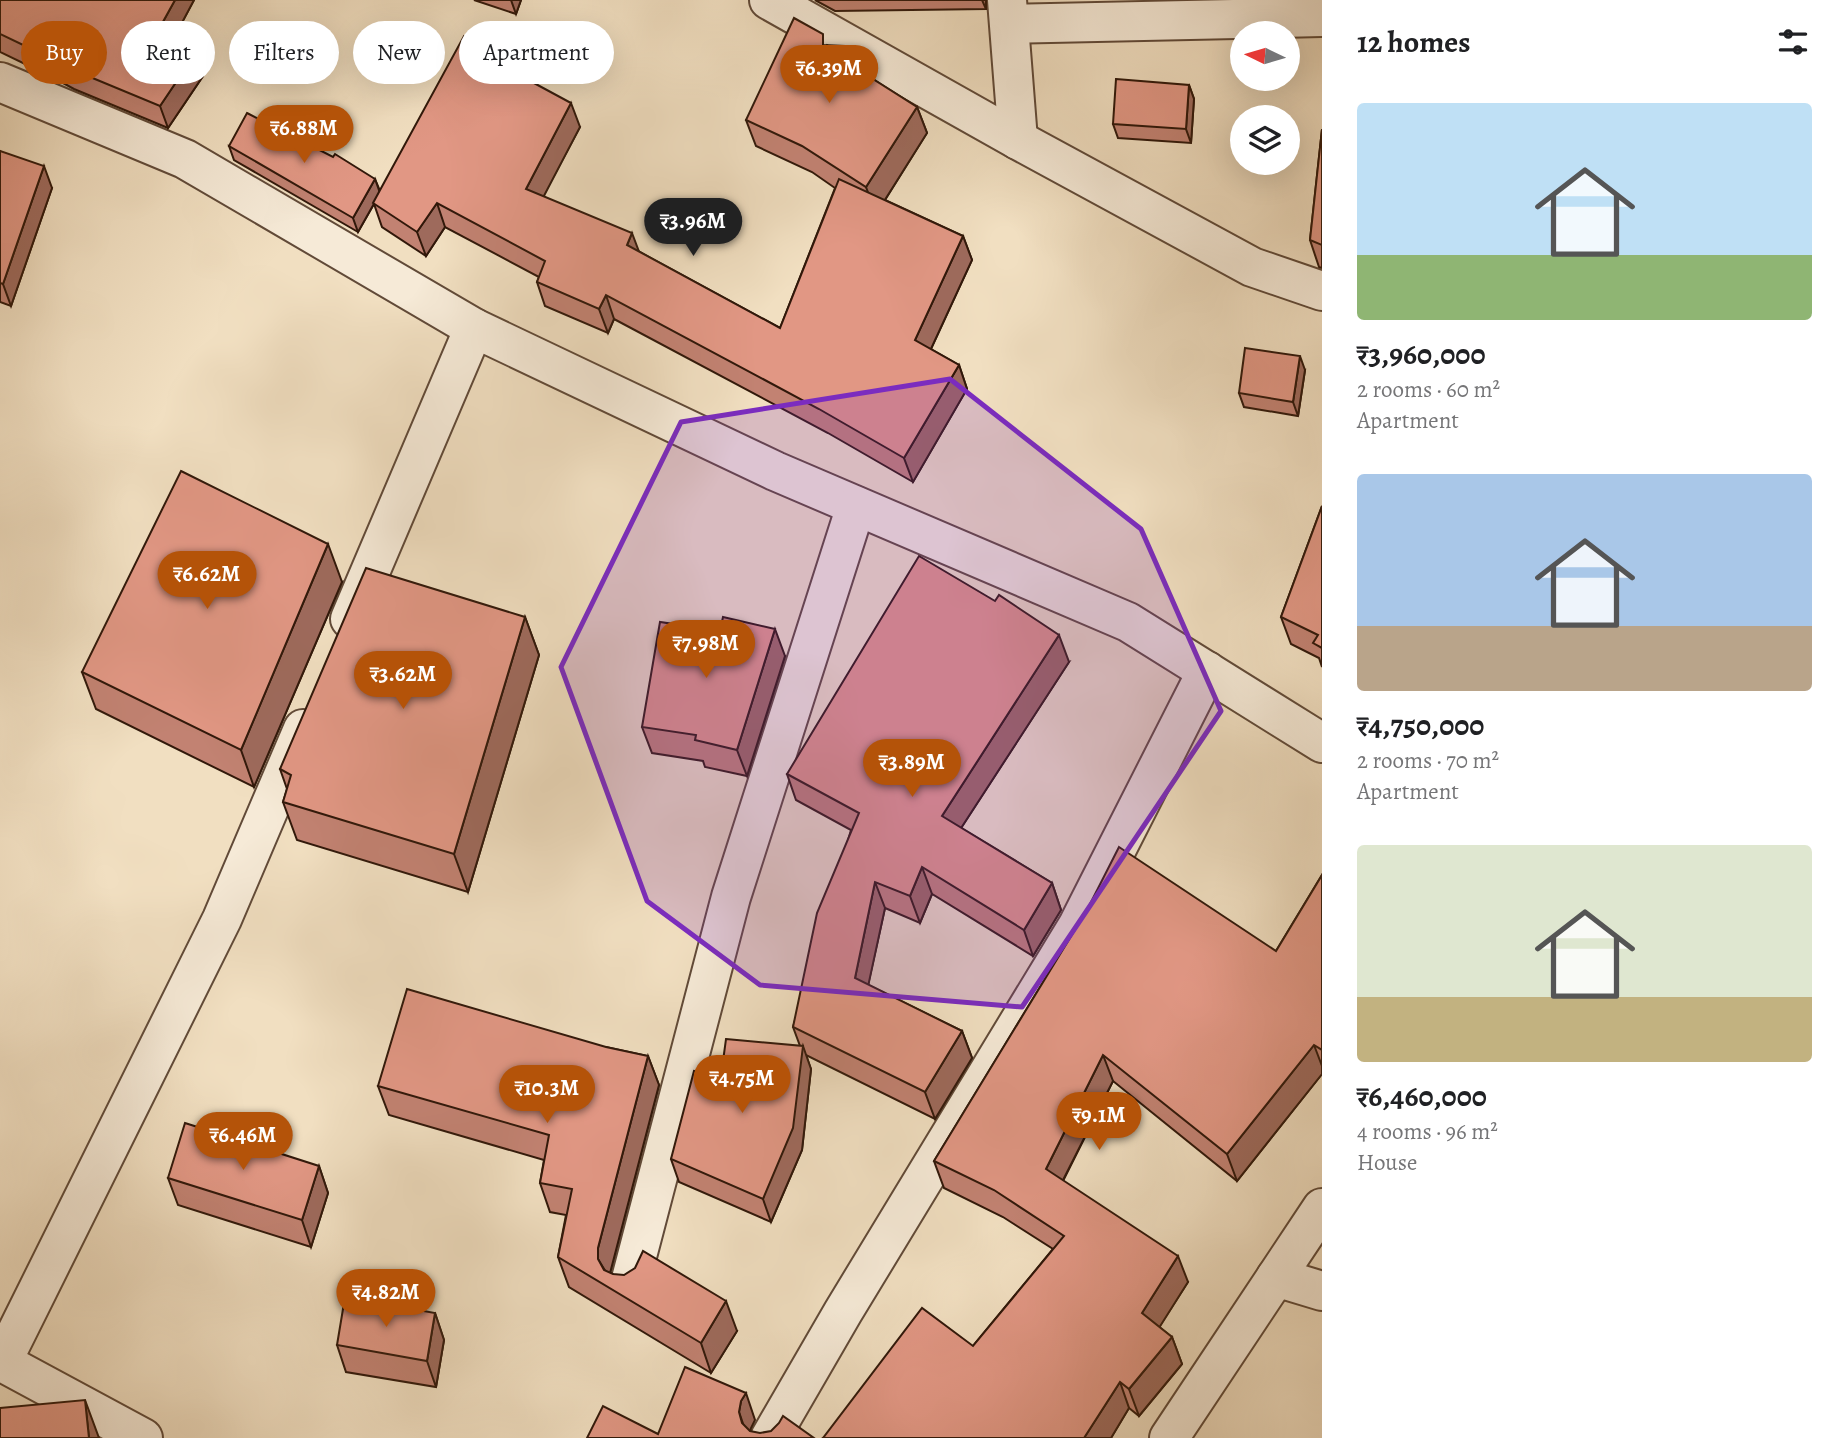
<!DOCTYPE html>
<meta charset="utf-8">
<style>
body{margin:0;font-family:Alegreya,serif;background:#f6f6f6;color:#202124;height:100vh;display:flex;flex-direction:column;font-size:26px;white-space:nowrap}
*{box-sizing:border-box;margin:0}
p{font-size:23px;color:#757577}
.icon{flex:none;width:38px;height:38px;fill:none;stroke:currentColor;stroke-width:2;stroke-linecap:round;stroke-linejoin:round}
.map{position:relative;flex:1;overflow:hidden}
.side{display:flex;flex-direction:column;background:#fff;width:525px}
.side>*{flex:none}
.banner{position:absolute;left:21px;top:21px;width:665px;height:63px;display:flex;gap:14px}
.needle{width:46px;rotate:275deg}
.tools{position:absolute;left:1230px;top:21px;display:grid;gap:14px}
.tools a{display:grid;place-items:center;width:70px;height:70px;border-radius:50%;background:#fff;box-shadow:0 7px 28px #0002;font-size:35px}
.price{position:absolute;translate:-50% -60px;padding:0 16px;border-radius:24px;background:#b45309;color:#fff;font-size:23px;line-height:46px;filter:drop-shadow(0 2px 4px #0008)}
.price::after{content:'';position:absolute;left:50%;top:42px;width:21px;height:16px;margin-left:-10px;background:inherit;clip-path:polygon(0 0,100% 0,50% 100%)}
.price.active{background:#222;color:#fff}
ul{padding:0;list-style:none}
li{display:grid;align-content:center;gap:14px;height:371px;padding:0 35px}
li span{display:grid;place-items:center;height:217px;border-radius:7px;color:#555}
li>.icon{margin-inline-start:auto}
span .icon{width:126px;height:126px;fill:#fffc;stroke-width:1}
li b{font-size:30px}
h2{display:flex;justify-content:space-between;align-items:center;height:84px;padding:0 35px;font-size:30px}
.chip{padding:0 24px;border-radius:32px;background:#fff;box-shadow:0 7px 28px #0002;font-size:24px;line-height:63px}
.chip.active{background:#b45309;color:#fff}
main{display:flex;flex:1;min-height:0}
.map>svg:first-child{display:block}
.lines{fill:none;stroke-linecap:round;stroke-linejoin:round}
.minor-casing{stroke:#614a38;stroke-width:42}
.minor{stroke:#f6ead7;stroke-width:38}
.wall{fill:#c28272;stroke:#31180a;stroke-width:2}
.shaded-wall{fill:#9e6a5c;stroke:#31180a;stroke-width:2}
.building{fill:#e19784;stroke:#31180a;stroke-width:2}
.marked{fill:#7b2cbf;fill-opacity:0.2;stroke:#7b2cbf;stroke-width:5;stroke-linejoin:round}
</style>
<main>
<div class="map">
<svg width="1322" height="1438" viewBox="0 0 1322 1438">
<rect width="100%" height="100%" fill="#f1dfc1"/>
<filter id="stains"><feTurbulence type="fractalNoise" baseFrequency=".00286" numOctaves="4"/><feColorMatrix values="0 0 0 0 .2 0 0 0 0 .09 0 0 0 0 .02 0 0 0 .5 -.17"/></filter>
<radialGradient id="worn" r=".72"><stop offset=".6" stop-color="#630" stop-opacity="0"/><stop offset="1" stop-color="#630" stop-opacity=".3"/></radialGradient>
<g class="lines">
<defs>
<g id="minor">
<path d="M769,0L1018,140L1252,267L1322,291"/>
<path d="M1007,0L1018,140"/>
<path d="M1010,24L1322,17"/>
<path d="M0,82L185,159L474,328"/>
<path d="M350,619L474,328L775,471L1128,622L1322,743"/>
<path d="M1276,1277L1322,1291"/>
<path d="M630,1283L731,897L856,506"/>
<path d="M143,1438L2,1362L222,919L303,729"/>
<path d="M770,1438L843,1312L1078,925L1207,671"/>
<path d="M1169,1438L1322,1208"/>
</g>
</defs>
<use href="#minor" class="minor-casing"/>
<use href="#minor" class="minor"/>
</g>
<g class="wall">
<path d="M0,0H194L173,39L203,76L168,128L74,89L52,77L0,52Z"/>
<path d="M474,0H521L516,14Z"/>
<path d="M815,0H986V9L835,11Z"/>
<path d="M827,45L860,71L917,107L927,133L885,200L963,236L972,260L931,349L959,365L967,389L913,482L828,433L614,319L608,333L545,306L537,282L539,277L445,227L426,256L382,227L374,204L358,232L234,160L229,146L375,179L380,191L512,63L515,73L580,127L543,196L638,251L780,328L835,188L812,172L756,146L746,120Z"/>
<path d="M1189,85L1194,99L1191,143L1118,138L1113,124Z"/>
<path d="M1322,129V268L1319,267L1310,240Z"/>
<path d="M0,151L52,188L11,306L0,302Z"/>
<path d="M1305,370L1298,416L1244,407L1239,393Z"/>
<path d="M1322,506V667L1319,658L1291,644L1281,617Z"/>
<path d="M342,582L254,787L96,709L82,672Z"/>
<path d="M525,617L539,655L468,892L297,840L283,802L287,789L280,769Z"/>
<path d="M720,631L785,656L747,776L705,767L703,761L652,753L642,727Z"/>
<path d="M1069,662L961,828L1052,883L1061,910L1033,956L932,894L920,923L885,908L868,985L962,1031L972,1058L935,1119L806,1055L811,1069L802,1150L771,1222L679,1182L671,1159L721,1076L800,1046L793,1027L851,830L796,800L787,774Z"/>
<path d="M1322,875V1074L1237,1181L1113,1081L1063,1181L1188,1282L1159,1327L1172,1337L1182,1364L1139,1416L1129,1408L1111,1438H823L973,1346L1053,1249L1003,1217L944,1188L934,1161L1087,910L1276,951Z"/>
<path d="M606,1047L648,1056L659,1085L610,1273L737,1331L711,1373L569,1287L558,1257L566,1215L550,1212L540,1183L544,1160L389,1115L378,1086Z"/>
<path d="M319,1166L328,1193L311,1247L178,1205L168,1178Z"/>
<path d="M435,1313L444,1340L436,1387L346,1372L337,1345Z"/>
</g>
<g class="shaded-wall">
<path d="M175,0H194L167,51L159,29Z"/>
<path d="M511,0H521L516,14Z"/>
<path d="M982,0H986V9Z"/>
<path d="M853,51L863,78L848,63Z"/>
<path d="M195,54L203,76L168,128L160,106Z"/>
<path d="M512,63L520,87L508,69Z"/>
<path d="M1189,85L1194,99L1191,143L1186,129Z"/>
<path d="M571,103L580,127L535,213L526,189Z"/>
<path d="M917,107L927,133L876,214L866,187Z"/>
<path d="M44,166L52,188L11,306L3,284Z"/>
<path d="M375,179L380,193L358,232L353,218Z"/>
<path d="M437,203L445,227L426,256L417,232Z"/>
<path d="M632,233L641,257L627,245Z"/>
<path d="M963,236L972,260L924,364L915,340Z"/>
<path d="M606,295L614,319L608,333L599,309Z"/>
<path d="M1300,356L1305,370L1298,416L1293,402Z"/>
<path d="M959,365L967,389L913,482L904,458Z"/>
<path d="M328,544L342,582L254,787L241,750Z"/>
<path d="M525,617L539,655L468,892L454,854Z"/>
<path d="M775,629L785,656L747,776L737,750Z"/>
<path d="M1059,635L1069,662L952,842L942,816Z"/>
<path d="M922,867L932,894L920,923L910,896Z"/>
<path d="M875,882L885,908L864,1005L855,978Z"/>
<path d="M1052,883L1061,910L1033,956L1024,930Z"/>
<path d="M962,1031L972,1058L935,1119L925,1092Z"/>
<path d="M1314,1045L1322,1066V1074L1237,1181L1227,1154Z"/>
<path d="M803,1046L811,1069L802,1150L771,1222L763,1199Z"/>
<path d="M1103,1055L1113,1081L1055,1196L1046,1169Z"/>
<path d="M648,1056L659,1085L609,1277L598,1259V1248Z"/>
<path d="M319,1166L328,1193L311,1247L302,1220Z"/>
<path d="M1178,1256L1188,1282L1152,1339L1142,1313Z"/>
<path d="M726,1301L737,1331L711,1373L701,1343Z"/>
<path d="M435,1313L444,1340L436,1387L427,1361Z"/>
<path d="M1172,1337L1182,1364L1139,1416L1129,1389Z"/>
<path d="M1120,1382L1129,1408L1111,1438H1084Z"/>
<path d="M746,1393L755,1420L751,1428L748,1438L739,1412L741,1401Z"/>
<path d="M85,1400L99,1438H89Z"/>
</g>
<g class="building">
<path d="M0,0H175L159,29L195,54L160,106L66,67L44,55L0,34Z"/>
<path d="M794,18L823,34V45L845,46L853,51L848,63L917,107L866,187L802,146L746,120Z"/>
<path d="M464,36L512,63L508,69L571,103L526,189L632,233L627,245L780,328L839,179L963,236L915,340L959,365L904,458L819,409L606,295L599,309L537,282L545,261L437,203L417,232L373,203Z"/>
<path d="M1116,79L1189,85L1186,129L1113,124Z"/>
<path d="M247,113L333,157L335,154L375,179L353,218L229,146Z"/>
<path d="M1322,129V245L1310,240Z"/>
<path d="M0,151L44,166L3,284L0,283Z"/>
<path d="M1245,348L1300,356L1293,402L1239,393Z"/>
<path d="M181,471L328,544L241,750L82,672Z"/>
<path d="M1322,506V648L1313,643L1318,635L1281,617Z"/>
<path d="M919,556L995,601L999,595L1059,635L942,816L1052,883L1024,930L922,867L910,896L875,882L855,978L962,1031L925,1092L793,1027L817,913L859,813L787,774Z"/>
<path d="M366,568L525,617L454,854L283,802L291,775L280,769Z"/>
<path d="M723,617L775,629L737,750L695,740L696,735L642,727L660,622L720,631Z"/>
<path d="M1119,847L1276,951L1322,875V1050L1314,1045L1227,1154L1103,1055L1046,1169L1178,1256L1142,1313L1172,1337L1129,1389L1120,1382L1084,1438H823L922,1308L973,1346L1064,1236L994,1190L934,1161L1087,910Z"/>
<path d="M407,989L606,1047L648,1056L598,1248V1259L604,1270L613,1274L624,1275L635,1268L643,1251L726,1301L701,1343L558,1257L572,1189L540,1183L549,1135L378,1086Z"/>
<path d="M726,1039L803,1046L793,1128L763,1199L671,1159L694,1071L721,1076Z"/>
<path d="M185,1123L319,1166L302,1220L168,1178Z"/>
<path d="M345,1297L435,1313L427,1361L337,1345Z"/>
<path d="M685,1367L746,1393L741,1401L739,1412L742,1423L750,1431L760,1433L771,1431L779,1423L783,1416L814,1438H587L603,1406L658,1434Z"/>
<path d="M85,1400L89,1438H0V1408Z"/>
</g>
<path class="marked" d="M950,379L1141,529L1221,711L1022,1007L760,985L647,901L561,667L681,422Z"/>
<rect width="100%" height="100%" filter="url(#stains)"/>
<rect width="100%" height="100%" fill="url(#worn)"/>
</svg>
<div class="tools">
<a><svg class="needle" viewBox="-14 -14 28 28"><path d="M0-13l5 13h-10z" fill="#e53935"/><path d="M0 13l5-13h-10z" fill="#757577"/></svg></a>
<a><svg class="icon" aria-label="layers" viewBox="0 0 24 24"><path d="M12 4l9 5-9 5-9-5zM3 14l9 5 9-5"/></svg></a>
</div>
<b class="price" style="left:829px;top:105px">₹6.39M</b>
<b class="price" style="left:304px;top:165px">₹6.88M</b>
<b class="price active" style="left:693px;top:258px">₹3.96M</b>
<b class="price" style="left:207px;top:611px">₹6.62M</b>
<b class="price" style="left:706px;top:680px">₹7.98M</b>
<b class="price" style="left:403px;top:711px">₹3.62M</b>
<b class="price" style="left:912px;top:799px">₹3.89M</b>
<b class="price" style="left:742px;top:1115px">₹4.75M</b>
<b class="price" style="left:547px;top:1125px">₹10.3M</b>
<b class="price" style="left:1099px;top:1152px">₹9.1M</b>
<b class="price" style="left:243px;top:1172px">₹6.46M</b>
<b class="price" style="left:386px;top:1329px">₹4.82M</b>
<div class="banner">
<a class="chip active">Buy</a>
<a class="chip">Rent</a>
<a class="chip">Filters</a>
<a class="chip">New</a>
<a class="chip">Apartment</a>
</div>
</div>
<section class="side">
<h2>12 homes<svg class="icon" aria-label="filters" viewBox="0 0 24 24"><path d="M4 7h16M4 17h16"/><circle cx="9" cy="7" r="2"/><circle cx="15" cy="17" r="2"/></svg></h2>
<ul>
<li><span style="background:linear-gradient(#bfe0f5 70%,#8fb573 0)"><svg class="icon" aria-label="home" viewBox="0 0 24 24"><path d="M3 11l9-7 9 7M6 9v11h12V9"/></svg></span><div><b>₹3,960,000</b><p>2 rooms · 60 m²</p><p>Apartment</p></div></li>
<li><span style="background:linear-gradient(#a9c7e8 70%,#b9a48a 0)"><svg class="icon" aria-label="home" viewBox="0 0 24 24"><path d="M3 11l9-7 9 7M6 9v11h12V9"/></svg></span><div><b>₹4,750,000</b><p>2 rooms · 70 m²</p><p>Apartment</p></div></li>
<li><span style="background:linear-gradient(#dfe7d0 70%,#c2b280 0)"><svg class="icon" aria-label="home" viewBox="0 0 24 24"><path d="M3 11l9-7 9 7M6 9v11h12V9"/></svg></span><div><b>₹6,460,000</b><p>4 rooms · 96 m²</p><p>House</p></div></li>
</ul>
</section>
</main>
